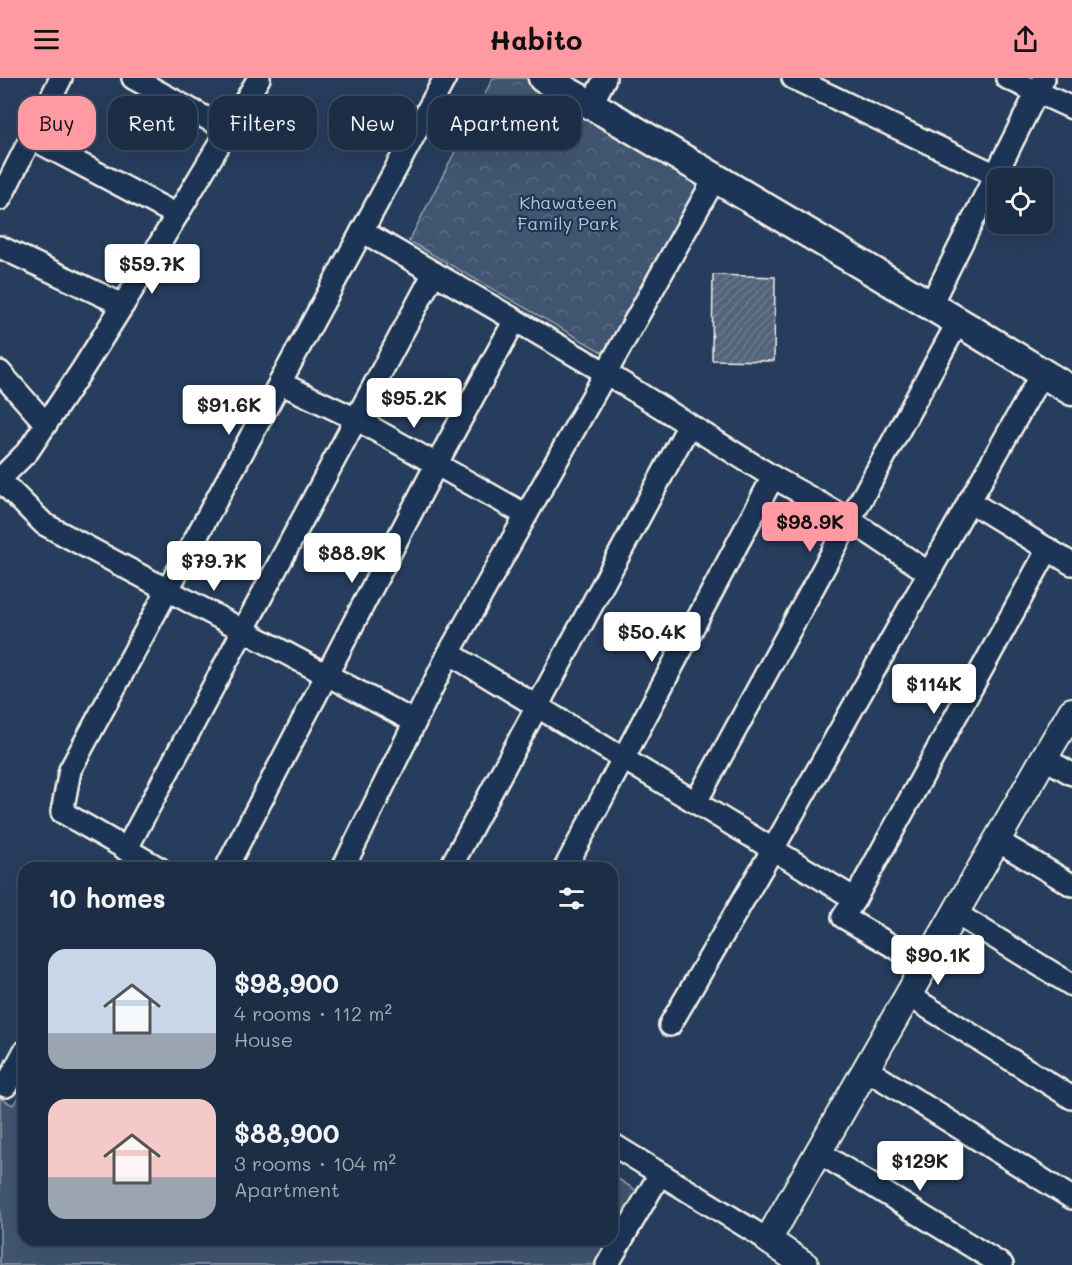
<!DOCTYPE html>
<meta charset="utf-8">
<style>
body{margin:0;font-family:Mali,sans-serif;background:#25364d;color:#f1f3f6;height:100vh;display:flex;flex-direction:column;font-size:22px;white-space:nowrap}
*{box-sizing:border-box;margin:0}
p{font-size:20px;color:#a0a8b3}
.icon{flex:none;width:33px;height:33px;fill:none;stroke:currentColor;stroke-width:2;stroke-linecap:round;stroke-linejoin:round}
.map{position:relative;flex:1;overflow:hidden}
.panel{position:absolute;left:18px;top:784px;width:600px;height:384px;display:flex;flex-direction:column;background:#1c2e46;border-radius:18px;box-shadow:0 6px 24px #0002,0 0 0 2px #3a4a5f}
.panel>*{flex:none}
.hud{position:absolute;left:18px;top:18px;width:600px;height:54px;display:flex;gap:12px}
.buttons{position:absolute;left:987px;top:90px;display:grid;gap:12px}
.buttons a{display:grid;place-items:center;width:66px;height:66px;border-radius:12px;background:#1c2e46;box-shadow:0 6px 24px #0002,0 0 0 2px #3a4a5f;font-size:30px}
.price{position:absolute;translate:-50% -51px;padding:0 14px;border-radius:6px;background:#fff;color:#222;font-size:20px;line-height:39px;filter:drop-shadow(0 2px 3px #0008)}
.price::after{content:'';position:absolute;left:50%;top:36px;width:18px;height:14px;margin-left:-9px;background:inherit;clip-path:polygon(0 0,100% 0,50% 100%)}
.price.current{background:#ff9aa2;color:#111}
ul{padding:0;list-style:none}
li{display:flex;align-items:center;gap:18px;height:150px;padding:0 30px}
li span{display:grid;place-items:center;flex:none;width:168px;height:120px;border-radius:18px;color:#555}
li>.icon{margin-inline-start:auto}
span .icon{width:72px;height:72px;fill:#fffc;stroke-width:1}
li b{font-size:26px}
h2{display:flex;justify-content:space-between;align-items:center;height:72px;padding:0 30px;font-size:26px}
.pill{padding:0 21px;border-radius:18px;background:#1c2e46;box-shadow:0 6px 24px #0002,0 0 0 2px #3a4a5f;font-size:21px;line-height:54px}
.pill.current{background:#ff9aa2;color:#111}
header{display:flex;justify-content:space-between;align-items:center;height:78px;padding:0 30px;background:#ff9aa2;color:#111;font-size:27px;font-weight:700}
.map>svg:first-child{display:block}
.park{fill:url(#park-crowns);stroke:#9aa2ac;stroke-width:1.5}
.pitch{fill:#40546f;stroke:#9aa2ac;stroke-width:1.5}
.building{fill:url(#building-hatch);stroke:#f4f1e8;stroke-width:1.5}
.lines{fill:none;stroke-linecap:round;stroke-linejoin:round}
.minor-casing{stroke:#f4f1e8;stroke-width:26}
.tertiary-casing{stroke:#f4f1e8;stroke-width:30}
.secondary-casing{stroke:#f4f1e8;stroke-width:33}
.minor{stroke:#1d3557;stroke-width:21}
.tertiary{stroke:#1d3557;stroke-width:26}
.secondary{stroke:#1d3557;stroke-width:28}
.labels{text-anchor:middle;stroke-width:4.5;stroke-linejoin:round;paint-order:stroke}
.park-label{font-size:18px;fill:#bec2c4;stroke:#1d3557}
</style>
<header><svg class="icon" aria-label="menu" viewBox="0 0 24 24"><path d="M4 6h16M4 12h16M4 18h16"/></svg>Habito<svg class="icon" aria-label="share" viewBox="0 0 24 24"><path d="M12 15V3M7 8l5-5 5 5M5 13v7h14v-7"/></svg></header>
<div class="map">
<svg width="1072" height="1187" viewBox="0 0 1072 1187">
<defs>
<pattern id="park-crowns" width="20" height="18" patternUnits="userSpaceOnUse" patternTransform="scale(1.5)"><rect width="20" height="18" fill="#40546f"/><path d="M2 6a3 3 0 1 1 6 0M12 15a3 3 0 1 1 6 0" fill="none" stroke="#5c6d84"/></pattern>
<pattern id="building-hatch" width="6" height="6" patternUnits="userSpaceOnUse" patternTransform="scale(1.5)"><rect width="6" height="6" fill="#52647b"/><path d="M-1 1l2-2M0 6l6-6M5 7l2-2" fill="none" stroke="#6c7b8e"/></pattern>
</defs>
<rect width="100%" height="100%" fill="#263d5d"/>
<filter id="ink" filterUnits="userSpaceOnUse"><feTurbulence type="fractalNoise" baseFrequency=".0167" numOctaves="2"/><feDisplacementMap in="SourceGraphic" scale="12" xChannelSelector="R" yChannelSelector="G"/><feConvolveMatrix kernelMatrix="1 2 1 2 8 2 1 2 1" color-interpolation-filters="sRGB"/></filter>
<g filter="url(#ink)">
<path class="park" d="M493,0H541L715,100L614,281L409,163Z"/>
<g class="pitch">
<path d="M24,1010V1162L608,1163L594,1187H0V1020L13,1027Z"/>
<path d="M612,1097L637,1113L612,1156Z"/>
</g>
<path class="building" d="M713,197L775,199L774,283L712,282Z"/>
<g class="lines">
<defs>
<g id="minor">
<path d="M133,0L228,52"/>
<path d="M793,0L996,97"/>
<path d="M1007,0L1072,30"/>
<path d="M591,27L605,0"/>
<path d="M31,60L177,137"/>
<path d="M0,121L61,0"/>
<path d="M362,153L606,295L773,399L850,442L929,495"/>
<path d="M0,169L123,227"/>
<path d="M930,228L1044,0"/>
<path d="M0,294L46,346"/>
<path d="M280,305L356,341L526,437"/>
<path d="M0,401L28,373L82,292L123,227L259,0"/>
<path d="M0,402L44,446L415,644"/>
<path d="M969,423L1072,486"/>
<path d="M449,575L855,821L843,839L925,887"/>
<path d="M1044,680L1072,696"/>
<path d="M696,724L958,244"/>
<path d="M996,762L1072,807"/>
<path d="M126,772L434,195"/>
<path d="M159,790L62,734L70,692L445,0"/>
<path d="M226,790L437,385L515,242"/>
<path d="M343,790L449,575L715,100"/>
<path d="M450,790L689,347"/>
<path d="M565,790L773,399"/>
<path d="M855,821L1048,471"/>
<path d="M955,835L1072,907"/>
<path d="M908,917L1072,1020"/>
<path d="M670,947L773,771L1042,295"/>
<path d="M866,991L1072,1120"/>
<path d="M0,1005L6,1008L24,974"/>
<path d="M612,1066L768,1162"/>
<path d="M818,1074L1002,1187"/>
<path d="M607,1187L660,1096"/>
</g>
<path id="tertiary" d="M805,1187L768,1162L1044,680L1072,633"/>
<path id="secondary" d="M543,0L604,34L972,252L1072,313"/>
</defs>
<use href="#minor" class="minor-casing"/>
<use href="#tertiary" class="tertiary-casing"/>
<use href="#secondary" class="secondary-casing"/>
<use href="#minor" class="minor"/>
<use href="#tertiary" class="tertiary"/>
<use href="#secondary" class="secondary"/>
</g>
</g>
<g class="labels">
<g class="park-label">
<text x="568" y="131">Khawateen<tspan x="568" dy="21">Family Park</tspan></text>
</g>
</g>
</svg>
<div class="buttons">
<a><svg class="icon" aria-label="locate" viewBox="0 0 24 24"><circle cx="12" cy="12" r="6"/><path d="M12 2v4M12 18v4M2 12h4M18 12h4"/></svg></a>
</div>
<b class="price" style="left:152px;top:217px">$59.7K</b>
<b class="price" style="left:414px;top:351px">$95.2K</b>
<b class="price" style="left:229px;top:358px">$91.6K</b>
<b class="price current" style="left:810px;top:475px">$98.9K</b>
<b class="price" style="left:352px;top:506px">$88.9K</b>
<b class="price" style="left:214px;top:514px">$79.7K</b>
<b class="price" style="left:652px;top:585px">$50.4K</b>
<b class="price" style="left:934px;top:637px">$114K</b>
<b class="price" style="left:938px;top:908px">$90.1K</b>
<b class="price" style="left:920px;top:1114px">$129K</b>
<div class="hud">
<a class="pill current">Buy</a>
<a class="pill">Rent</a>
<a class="pill">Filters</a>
<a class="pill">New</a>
<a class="pill">Apartment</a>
</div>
<section class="panel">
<h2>10 homes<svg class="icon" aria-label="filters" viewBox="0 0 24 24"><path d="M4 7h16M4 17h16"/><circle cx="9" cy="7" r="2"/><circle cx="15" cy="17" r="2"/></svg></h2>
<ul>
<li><span style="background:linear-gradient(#c9d6e8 70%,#9aa5b1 0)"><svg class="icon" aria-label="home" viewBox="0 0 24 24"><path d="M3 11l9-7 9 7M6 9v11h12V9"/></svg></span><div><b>$98,900</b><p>4 rooms · 112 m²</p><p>House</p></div></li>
<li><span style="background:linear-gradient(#f6c9c9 65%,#9aa5b1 0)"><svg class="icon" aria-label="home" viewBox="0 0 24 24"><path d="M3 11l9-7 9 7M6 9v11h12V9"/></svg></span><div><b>$88,900</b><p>3 rooms · 104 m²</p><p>Apartment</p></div></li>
</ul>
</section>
</div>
